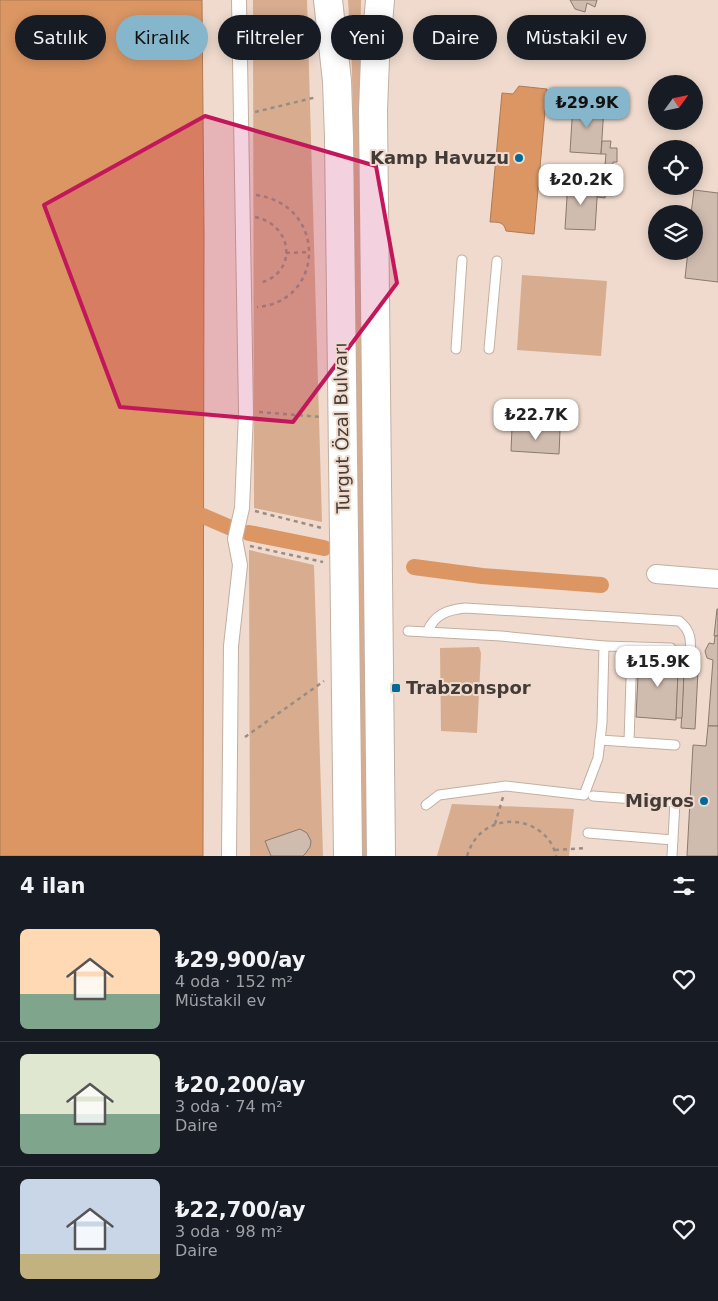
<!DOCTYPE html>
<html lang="tr">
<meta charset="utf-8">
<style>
body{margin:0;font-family:"DejaVu Sans",sans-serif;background:#242831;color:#f1f3f6;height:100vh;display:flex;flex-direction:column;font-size:19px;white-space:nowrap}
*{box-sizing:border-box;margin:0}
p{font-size:16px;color:#9ea1a6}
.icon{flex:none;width:28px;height:28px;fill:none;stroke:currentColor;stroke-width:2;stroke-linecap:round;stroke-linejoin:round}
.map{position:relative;height:856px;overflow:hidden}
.drawer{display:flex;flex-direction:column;background:#171b24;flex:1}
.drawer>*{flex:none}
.guide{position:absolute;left:15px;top:15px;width:689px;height:45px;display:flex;gap:10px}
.needle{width:32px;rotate:57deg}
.controls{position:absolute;left:648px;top:75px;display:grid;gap:10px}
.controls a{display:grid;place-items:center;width:55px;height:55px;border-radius:50%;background:#171b24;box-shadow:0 2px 12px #0003;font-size:25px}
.price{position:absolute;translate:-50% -42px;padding:0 11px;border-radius:10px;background:#fff;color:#222;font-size:16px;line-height:32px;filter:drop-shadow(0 1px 2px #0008)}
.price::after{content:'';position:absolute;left:50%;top:30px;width:15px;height:11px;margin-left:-8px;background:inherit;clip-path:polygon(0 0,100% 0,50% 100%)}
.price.on{background:#85b6cc;color:#111}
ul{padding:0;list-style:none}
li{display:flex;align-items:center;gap:15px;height:125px;padding:0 20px}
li+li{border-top:1px solid #363941}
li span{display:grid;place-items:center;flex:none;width:140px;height:100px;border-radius:8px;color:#555}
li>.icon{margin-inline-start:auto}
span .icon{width:60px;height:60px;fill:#fffc;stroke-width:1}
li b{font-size:21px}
h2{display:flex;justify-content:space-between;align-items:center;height:60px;padding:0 20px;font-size:21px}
.pill{padding:0 18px;border-radius:22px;background:#171b24;box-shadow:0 2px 12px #0003;font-size:18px;line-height:45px}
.pill.on{background:#85b6cc;color:#111}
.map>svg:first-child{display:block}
.green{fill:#d7ac8f}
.water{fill:#db9664;stroke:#ad7b56}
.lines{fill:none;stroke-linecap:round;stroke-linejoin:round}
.canal{stroke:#db9664;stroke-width:16}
.building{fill:#d0bcaf;stroke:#8b796d}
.service-casing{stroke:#c3afa2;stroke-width:11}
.pedestrian-casing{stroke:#c3afa2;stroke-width:16}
.minor-casing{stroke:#c3afa2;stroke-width:20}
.trunk-casing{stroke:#c3afa2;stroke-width:30}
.path{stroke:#9b8c83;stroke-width:2.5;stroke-dasharray:4 4;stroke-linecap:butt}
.service{stroke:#fff;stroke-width:9}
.pedestrian{stroke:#fff;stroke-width:14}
.minor{stroke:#fff;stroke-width:18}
.trunk{stroke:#fff;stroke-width:28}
.marked{fill:#c2185b;fill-opacity:0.2;stroke:#c2185b;stroke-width:4;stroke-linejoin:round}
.poi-dot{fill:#006b98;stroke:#efdacd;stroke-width:2}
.labels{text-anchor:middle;stroke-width:4;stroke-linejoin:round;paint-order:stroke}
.poi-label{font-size:18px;font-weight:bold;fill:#433b36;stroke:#efdacd;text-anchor:end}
.street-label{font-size:18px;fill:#433b36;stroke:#efdacd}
</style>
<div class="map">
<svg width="718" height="856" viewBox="0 0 718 856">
<rect width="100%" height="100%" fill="#efdacd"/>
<g class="green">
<path d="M253,0H307L322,522L254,508Z"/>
<path d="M348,0H361L360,84L370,856H360L355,301L352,69Z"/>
<path d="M522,275L607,281L601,356L517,350Z"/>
<path d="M249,550L314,565L323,856H250Z"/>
<path d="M479,647L481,653L477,733L441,731L440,648Z"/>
<path d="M452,804L574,809L569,856H437Z"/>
</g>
<g class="water">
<path d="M0,0H202L204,232L203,856H0Z"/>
<path d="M519,86L547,89L534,234L506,231C504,222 499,222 490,222L502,93L513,94Z"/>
</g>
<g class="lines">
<g class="canal">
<path d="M203,516L231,528"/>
<path d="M249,533L324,548"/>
<path d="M414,567L482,576L601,585"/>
</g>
</g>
<g class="building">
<path d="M570,0H597L595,7L587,3L585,12L575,9Z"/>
<path d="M573,104L604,106L601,154L570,152Z"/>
<path d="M602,141H611L610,148H617V162H613L612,177H615L614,191H605V198L597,197L598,183H602L603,177H604L606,154H601Z"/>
<path d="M568,181L598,183L595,230L565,229Z"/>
<path d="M694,190L718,193V282L685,278L688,251H694V214H691Z"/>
<path d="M512,428L560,430L559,454L511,451Z"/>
<path d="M717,609H718V636H714Z"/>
<path d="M715,636H718V726H708L713,660L707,658L705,651L709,643L714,644Z"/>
<path d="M639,656L679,658L676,720L636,717Z"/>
<path d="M684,670L698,671L695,729L681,728Z"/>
<path d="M678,672L684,673L682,718H676Z"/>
<path d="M708,726H718V856H687L693,745L706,746Z"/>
<path d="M300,829L307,833L311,841L310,847L305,854L303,856H271L265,841Z"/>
</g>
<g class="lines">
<defs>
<g id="service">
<path d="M456,349L462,260"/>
<path d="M489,349L497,261"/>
<path d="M408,631L501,636L604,646L602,723L598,758L584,795L506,786L439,795L426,805"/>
<path d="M427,632C435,614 447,610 465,608L679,621C692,631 691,642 690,656"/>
<path d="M604,646L671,648"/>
<path d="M600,740L675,745"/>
<path d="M629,742L632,647"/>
<path d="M593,796L675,802L672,856"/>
<path d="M588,833L673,840"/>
</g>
<path id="pedestrian" d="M229,856L231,646L240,565L235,539L242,508L246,412L239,0"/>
<path id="minor" d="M656,574L718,579"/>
<g id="trunk">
<path d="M328,0L337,81L339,138L348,856"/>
<path d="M380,0L375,58L373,111L381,856"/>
</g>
</defs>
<use href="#service" class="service-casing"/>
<use href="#pedestrian" class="pedestrian-casing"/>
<use href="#minor" class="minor-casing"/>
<use href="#trunk" class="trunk-casing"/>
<g class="path">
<path d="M255,112L317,97"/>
<path d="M256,195C328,205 325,302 257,307"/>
<path d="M255,217C294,225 298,274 259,283"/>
<path d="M286,253L309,252"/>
<path d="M259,412L321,417"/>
<path d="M255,511L322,528"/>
<path d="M250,546L323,562"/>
<path d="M245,737L324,681"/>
<path d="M495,824L503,797"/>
<path d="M555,850L586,848"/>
<path d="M467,856C470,847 474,839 481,833C506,811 549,823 556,856"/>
</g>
<use href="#service" class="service"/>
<use href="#pedestrian" class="pedestrian"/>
<use href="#minor" class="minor"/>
<use href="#trunk" class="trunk"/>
</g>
<path class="marked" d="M205,116L376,166L397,283L293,422L120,407L44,205Z"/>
<g class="poi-dot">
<circle cx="519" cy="158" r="5"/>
<rect x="391" y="683" width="10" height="10" rx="2.5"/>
<circle cx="704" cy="801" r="5"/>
</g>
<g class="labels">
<g class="poi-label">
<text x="509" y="164">Kamp Havuzu</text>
<text x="406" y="694" text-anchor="start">Trabzonspor</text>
<text x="694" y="807">Migros</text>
</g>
<g class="street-label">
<text transform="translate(342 428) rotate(-91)" y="6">Turgut Özal Bulvarı</text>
</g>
</g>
</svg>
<div class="controls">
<a><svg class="needle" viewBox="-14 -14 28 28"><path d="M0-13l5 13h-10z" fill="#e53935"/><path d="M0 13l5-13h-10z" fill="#9ea1a6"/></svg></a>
<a><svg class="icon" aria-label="locate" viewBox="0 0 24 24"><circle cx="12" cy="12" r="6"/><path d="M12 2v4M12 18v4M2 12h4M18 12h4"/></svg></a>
<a><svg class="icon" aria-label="layers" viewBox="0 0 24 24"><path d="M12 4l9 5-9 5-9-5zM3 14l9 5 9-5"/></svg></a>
</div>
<b class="price on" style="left:587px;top:129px">₺29.9K</b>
<b class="price" style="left:581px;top:206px">₺20.2K</b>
<b class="price" style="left:536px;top:441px">₺22.7K</b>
<b class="price" style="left:658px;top:688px">₺15.9K</b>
<div class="guide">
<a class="pill">Satılık</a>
<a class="pill on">Kiralık</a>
<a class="pill">Filtreler</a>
<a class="pill">Yeni</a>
<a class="pill">Daire</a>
<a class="pill">Müstakil ev</a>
</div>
</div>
<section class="drawer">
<h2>4 ilan<svg class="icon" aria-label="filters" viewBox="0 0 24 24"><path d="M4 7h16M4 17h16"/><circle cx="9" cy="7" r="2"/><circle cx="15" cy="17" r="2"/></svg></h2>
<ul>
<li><span style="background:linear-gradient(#ffd9b3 65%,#7fa58c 0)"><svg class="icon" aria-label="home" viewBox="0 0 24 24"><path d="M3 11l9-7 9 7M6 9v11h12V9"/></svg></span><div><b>₺29,900/ay</b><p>4 oda · 152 m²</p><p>Müstakil ev</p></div><svg class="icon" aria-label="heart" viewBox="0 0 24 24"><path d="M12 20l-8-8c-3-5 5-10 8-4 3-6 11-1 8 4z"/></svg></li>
<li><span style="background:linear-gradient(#dfe7d0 60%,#7fa58c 0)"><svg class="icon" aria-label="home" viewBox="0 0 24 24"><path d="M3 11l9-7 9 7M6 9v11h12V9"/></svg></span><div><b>₺20,200/ay</b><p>3 oda · 74 m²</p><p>Daire</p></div><svg class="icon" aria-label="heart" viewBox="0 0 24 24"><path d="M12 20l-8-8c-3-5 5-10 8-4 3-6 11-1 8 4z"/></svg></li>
<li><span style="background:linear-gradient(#c9d6e8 75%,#c2b280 0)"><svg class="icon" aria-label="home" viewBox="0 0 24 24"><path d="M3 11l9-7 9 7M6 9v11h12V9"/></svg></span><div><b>₺22,700/ay</b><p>3 oda · 98 m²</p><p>Daire</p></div><svg class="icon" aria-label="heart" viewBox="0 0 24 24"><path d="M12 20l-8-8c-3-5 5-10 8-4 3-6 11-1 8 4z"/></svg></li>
</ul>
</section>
